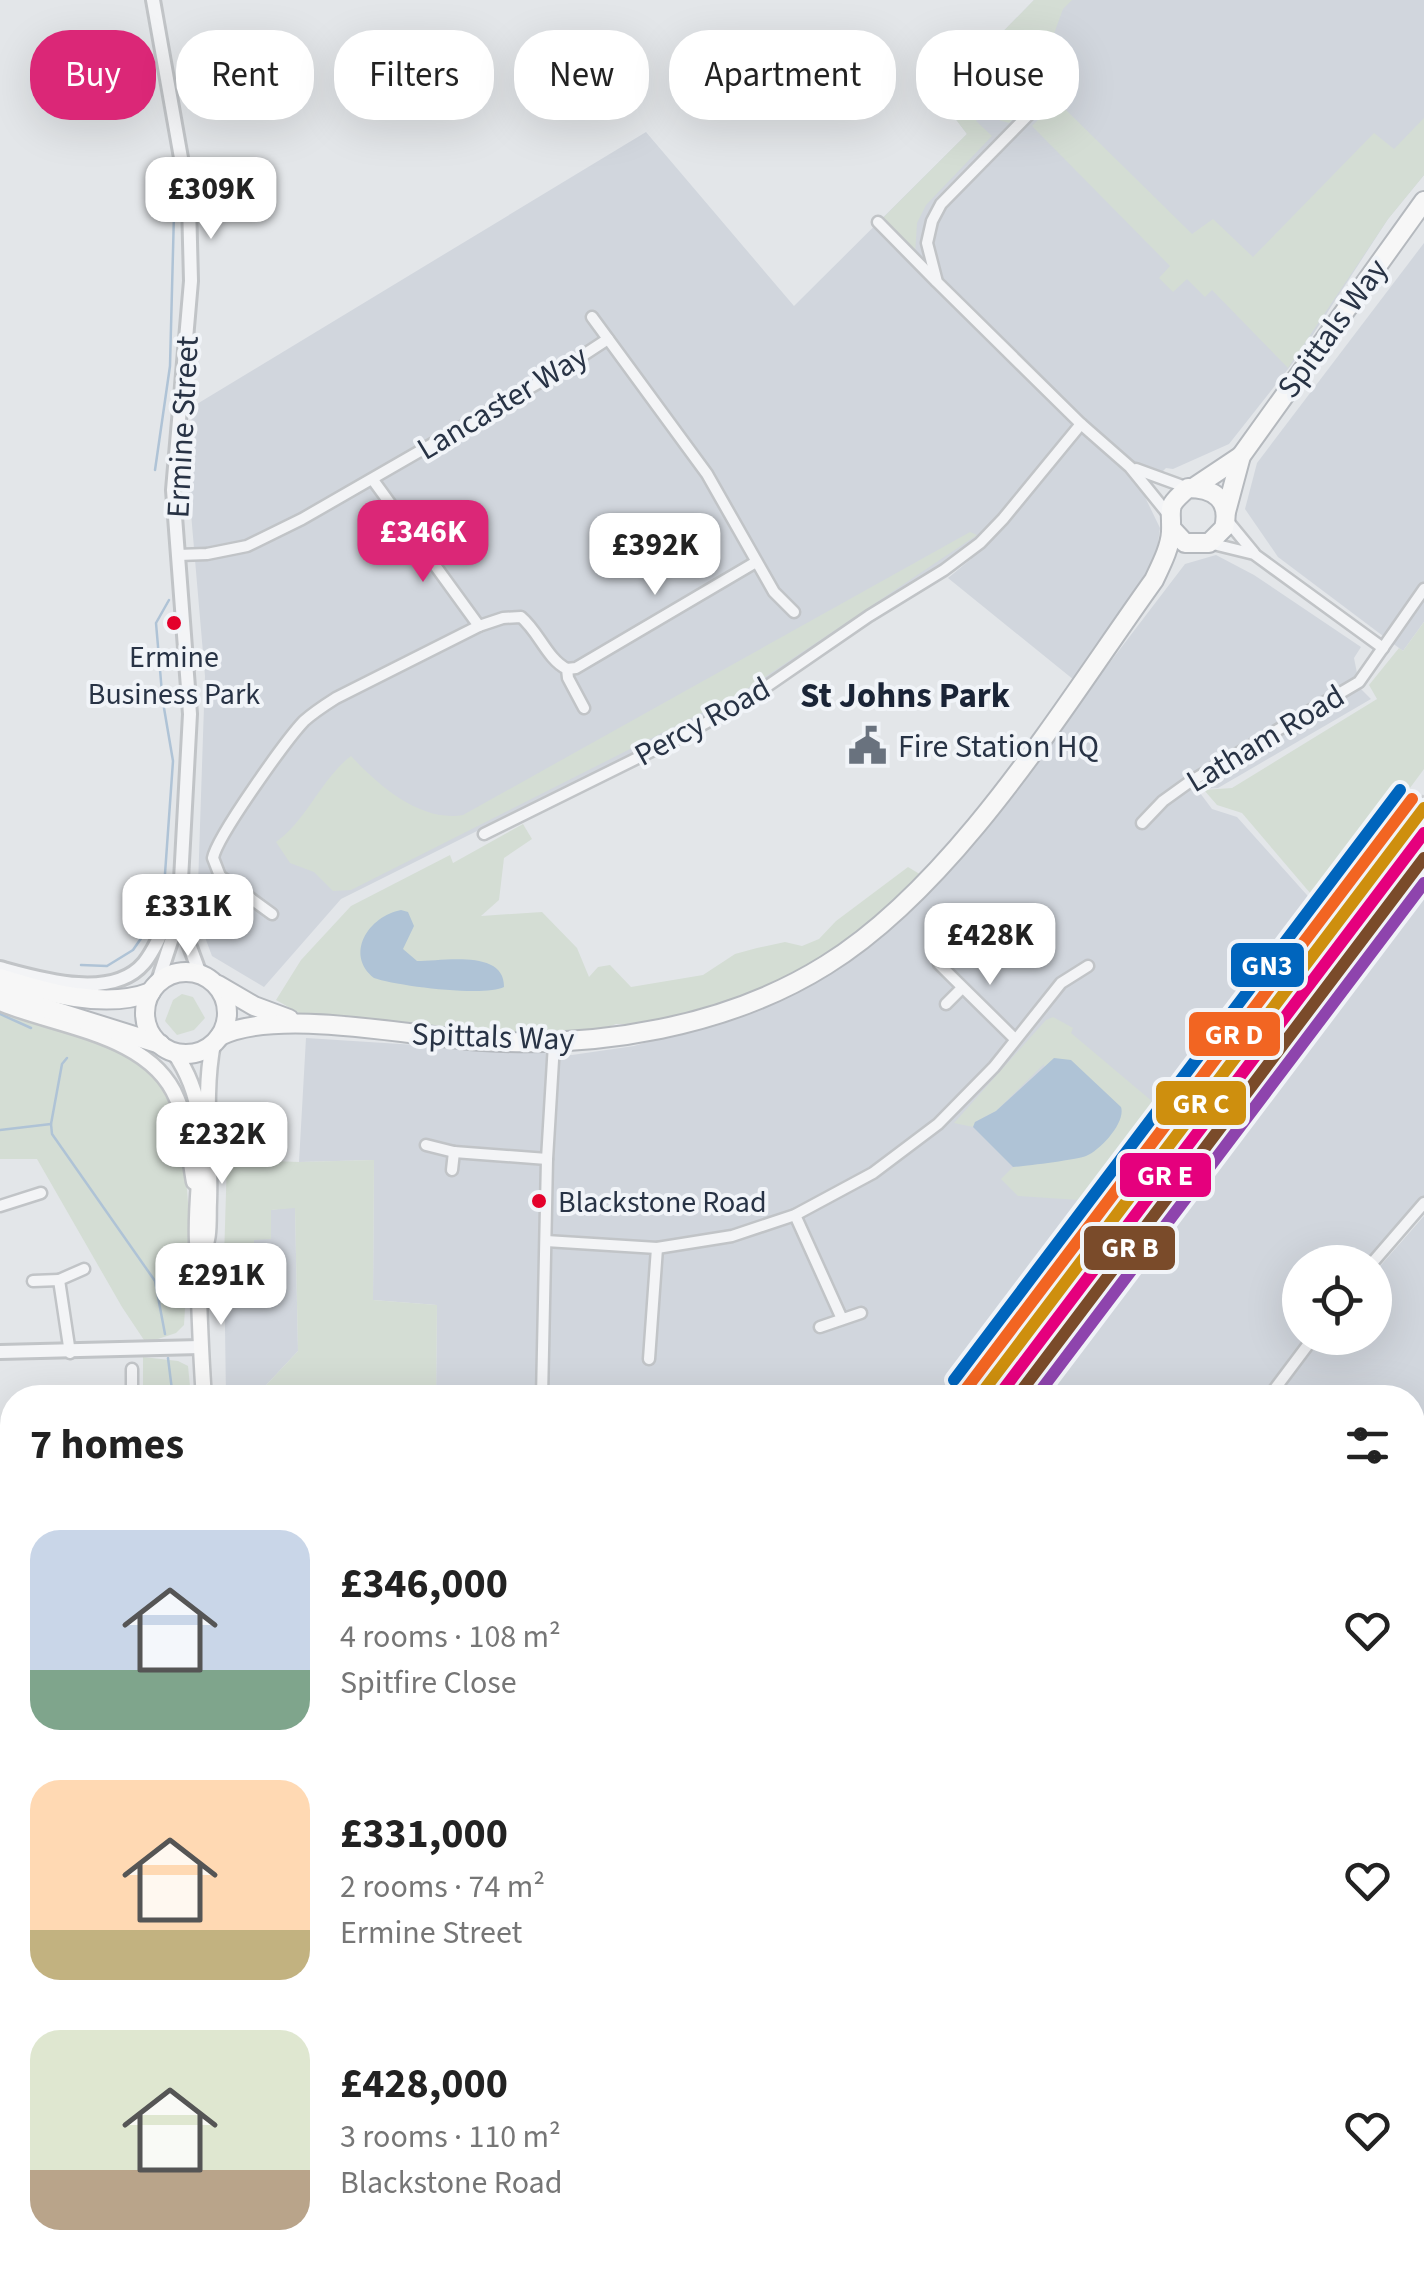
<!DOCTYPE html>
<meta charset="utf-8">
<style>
body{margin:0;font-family:"Source Sans 3",sans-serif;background:#f2f2f2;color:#222;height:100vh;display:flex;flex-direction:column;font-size:38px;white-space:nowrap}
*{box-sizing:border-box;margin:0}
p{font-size:32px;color:#767676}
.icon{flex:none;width:55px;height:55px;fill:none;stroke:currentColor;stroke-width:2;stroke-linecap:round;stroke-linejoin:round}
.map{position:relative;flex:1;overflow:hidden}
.details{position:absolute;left:0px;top:1385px;width:1425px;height:890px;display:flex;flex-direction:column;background:#fff;border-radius:40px 40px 0 0;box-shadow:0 10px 40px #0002}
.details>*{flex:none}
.banner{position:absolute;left:30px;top:30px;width:1365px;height:90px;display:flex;gap:20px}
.buttons{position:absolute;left:1282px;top:1245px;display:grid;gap:20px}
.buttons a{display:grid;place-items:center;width:110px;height:110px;border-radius:50%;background:#fff;box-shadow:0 10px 40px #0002;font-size:50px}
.price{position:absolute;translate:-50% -85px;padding:0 22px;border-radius:20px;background:#fff;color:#222;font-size:32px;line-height:65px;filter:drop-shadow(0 2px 5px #0008)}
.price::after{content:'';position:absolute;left:50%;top:60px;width:30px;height:22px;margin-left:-15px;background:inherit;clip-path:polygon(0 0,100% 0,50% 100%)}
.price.selected{background:#db2777;color:#fff}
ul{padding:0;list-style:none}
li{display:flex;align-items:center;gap:30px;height:250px;padding:0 30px}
li span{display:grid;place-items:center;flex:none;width:280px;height:200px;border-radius:30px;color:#555}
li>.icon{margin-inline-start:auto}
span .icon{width:120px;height:120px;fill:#fffc;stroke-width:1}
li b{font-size:42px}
h2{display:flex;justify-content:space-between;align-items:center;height:120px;padding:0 30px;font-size:42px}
.chip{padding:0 35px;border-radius:40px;background:#fff;box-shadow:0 10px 40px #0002;font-size:35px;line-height:90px}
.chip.selected{background:#db2777;color:#fff}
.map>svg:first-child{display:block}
.built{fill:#d1d6dd}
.green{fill:#d4ddd4}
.water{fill:#afc3d6}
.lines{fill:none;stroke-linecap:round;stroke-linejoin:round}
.stream{stroke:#afc3d6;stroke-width:2.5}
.minor-casing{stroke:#c1c4c7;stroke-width:15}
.tertiary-casing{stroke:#c1c4c7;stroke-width:18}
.secondary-casing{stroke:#c1c4c7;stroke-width:19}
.trunk-casing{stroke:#b5b9be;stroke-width:22}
.minor{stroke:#f3f4f6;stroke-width:10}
.tertiary{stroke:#f3f4f6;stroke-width:12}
.secondary{stroke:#f7f7f7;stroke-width:14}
.trunk{stroke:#f7f7f7;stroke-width:18}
.rail{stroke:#ccced1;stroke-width:2.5;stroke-dasharray:5 10;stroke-linecap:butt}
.rail-1-casing{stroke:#f1f4f8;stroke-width:20}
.rail-2-casing{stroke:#f1f4f8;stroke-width:20}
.rail-3-casing{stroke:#f1f4f8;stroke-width:20}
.rail-4-casing{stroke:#f1f4f8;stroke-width:20}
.rail-5-casing{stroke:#f1f4f8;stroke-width:20}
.rail-6-casing{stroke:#f1f4f8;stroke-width:20}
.rail-1{stroke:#ce8f0e;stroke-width:12}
.rail-2{stroke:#e5007d;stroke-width:12}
.rail-3{stroke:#f26522;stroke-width:12}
.rail-4{stroke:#7a4b2a;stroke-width:12}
.rail-5{stroke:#0065bd;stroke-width:12}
.rail-6{stroke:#8e44ad;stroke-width:12}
.bus-dot{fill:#e4002b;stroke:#f1f4f8;stroke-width:4}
.labels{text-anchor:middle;stroke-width:8;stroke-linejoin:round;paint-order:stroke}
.bus-label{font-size:30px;fill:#283345;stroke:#f1f4f8}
.street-label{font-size:32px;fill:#283345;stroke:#f1f4f8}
.poi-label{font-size:32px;fill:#283345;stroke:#f1f4f8;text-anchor:start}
.neighbourhood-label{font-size:35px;font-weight:bold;fill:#1a2436;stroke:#f1f4f8}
.line-badge{stroke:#f1f4f8;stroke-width:4}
.badge-label{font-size:28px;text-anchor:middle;font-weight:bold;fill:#fff}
</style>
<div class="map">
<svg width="1424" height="2275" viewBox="0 0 1424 2275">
<rect width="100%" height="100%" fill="#e3e6e9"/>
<g class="built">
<path d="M1034,0H1424V175L1388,219L1303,350L1229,444L1173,469L1166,468L1152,482L1145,497L1160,528L1157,551L1160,555L1150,579L1074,680L948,578L971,559L959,552L727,706L341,899L264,987L212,956L197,916L205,676L189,490L192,407L646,132L794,306L967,134L939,97Z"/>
<path d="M1424,243V622L1403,651L1278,557L1245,509L1257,463Z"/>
<path d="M1216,555L1254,575L1361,647L1354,658L1360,688L1371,699L1218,788L1197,789L1212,809L1237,817L1323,913L955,1397H436L437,1305L373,1300L374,1160L299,1162L306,1038L572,1055L634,1046L753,1012L860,951L927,893L972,843L1185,564Z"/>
<path d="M1424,872V1198L1370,1262H1300V1338H1308L1259,1397L1046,1398L1357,956Z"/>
<path d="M295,1207L298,1351L255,1397H226L224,1259H252L254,1240L270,1210Z"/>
<path d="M1424,1216V1477L1413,1487L1412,1398H1276L1322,1338H1375V1272Z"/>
<path d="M1413,1774L1424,1787V1888L1413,1900Z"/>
<path d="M12,1873V2123L0,2116V2073L5,2067L0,2065V1880Z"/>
<path d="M1224,2262L1232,2275H983L974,2264L959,2275L950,2263Z"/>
</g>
<g class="green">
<path d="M1034,0H1072L1063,9L1029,102L1009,123L982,115L976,121L992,136L926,205L917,223L915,255L881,220L967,134L939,97Z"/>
<path d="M1053,105L1066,110L1192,234L1213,219L1253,257L1374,133L1394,149L1424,118V175L1388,219L1288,368L1212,290L1205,297L1187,279L1173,292L1159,278L1170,266L1032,126Z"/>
<path d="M970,532L977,535L741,693L351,890L333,891L314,872L290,863L276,842C307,820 321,779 351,756C379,786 420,822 463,815Z"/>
<path d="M1424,622V769L1322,907L1242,813L1217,805L1204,790L1232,788L1377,699L1369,685L1399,648L1403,651Z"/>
<path d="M523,824L532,839L504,858L499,900L481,916L542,912L577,948L589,977L598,967L610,965L631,987L703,975L735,954L757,948L785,942L802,946L819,939L836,921L908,867L928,879L828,960L775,984L659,1024H616L590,1034L549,1038L372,1025L299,1013L276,1000L301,960L351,906L450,855L453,863Z"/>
<path d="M182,994L193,997L205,1018L194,1030L177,1035L165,1021L173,1000Z"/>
<path d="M0,1008L127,1055L149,1071L169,1094L183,1138L190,1228L184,1325L176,1333L146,1343L122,1307L37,1159H0Z"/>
<path d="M1053,1017L1073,1028L1071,1033L1166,1113L1095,1201L1018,1196L1001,1179L1013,1167L1049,1160L1044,1064L996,1111L975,1122L973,1127L954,1123L1046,1020Z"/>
<path d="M227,1159L299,1162L374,1160L373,1300L437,1305L436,1397H255L298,1351L295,1208L271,1210V1239L254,1240L253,1259H224Z"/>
<path d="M143,1357L178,1361L188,1366L191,1397H143Z"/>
<path d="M1424,1886V2060L1413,2071V1898Z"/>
<path d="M0,2116L12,2123V2262L86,2263L87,2275H0Z"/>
<path d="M498,2262H828L838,2275H478Z"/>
<path d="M1055,2263H1129L1138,2275H1037Z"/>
</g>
<g class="water">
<path d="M401,910L408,912L414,926L403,949L417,961C443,961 505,949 504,987C485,997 396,986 374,978C344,954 369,916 401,910Z"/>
<path d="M1054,1058L1071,1060L1121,1107C1126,1122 1101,1150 1086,1156C1076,1160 1025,1166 1013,1167L973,1127L975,1122L996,1111Z"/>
</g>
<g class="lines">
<g class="stream">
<path d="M155,470L170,366L174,213"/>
<path d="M162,693L156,623L169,600"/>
<path d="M81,965L107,966L133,950L151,924L164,888L173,761L164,708"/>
<path d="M0,1014L31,1028"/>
<path d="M51,1124L62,1064L67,1058"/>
<path d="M0,1130L51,1124L52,1134L155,1281L165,1334"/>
<path d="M168,1358L173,1398"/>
<path d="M0,2249L12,2231"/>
</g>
<defs>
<g id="minor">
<path d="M1043,100L941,204L932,221L927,243L937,282L1081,424L1130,467L1168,514"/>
<path d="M878,222L936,281"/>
<path d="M592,317L707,474L774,592L794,612"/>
<path d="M1136,469L1188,488"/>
<path d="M373,480L479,626L503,618L521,617C539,632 547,659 567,669L568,678L584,708"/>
<path d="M1226,519L1254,553"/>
<path d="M1209,543L1254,554L1383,648"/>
<path d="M178,555L207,554L247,546L302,519L559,371L608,339"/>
<path d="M567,669L576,668L756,562"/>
<path d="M1142,823L1163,801L1188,783L1359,682L1424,589"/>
<path d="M484,834L686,734L750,698L869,616L944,570L980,543L1003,519L1081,424"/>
<path d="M272,914L220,876L213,858C217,836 287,739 304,721C314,712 325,705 336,698L479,626"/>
<path d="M939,964L1015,1039"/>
<path d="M946,1004L961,989"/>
<path d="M426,1145L454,1152L547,1159"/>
<path d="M452,1170L454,1152"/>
<path d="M0,1206L41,1193"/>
<path d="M795,1215L842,1319"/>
<path d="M546,1241L657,1248L732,1236L795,1215L873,1173L938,1124L994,1067L1061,983L1088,966"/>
<path d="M1373,1262L1424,1203"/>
<path d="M33,1281L59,1280"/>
<path d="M820,1327L861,1313"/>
<path d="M70,1353L59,1280L84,1269"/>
<path d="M649,1359L657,1248"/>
<path d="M132,1369V1398"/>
<path d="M542,1398L547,1159L554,1044"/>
<path d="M1268,1398L1313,1338"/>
<path d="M0,1470L12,1468"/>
<path d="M1412,1484L1424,1474"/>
<path d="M0,1620L12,1616"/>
<path d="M0,1739L12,1735"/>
<path d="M0,1762L12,1795"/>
<path d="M0,1824L12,1819"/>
<path d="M1354,2262L1362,2275"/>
</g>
<g id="tertiary">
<path d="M153,0L189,203L191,281L173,490L190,714L179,917L157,984"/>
<path d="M179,917L200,974"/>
<path d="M0,968C40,979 112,1001 144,963C159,945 165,920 178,900"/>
<path d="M0,1352L200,1347"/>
<path d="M1412,1519L1424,1507"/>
<path d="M1412,1759L1424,1771"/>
<path d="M0,1876L12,1870"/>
<path d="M1412,2080L1424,2069"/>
<path d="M1245,2262L1253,2275"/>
<path d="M455,2275L474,2262"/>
</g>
<g id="secondary">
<path d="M0,1003C57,1027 151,1034 177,1099C188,1125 189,1155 194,1182"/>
<path d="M174,1052C218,1116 194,1171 197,1241C199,1293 200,1345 204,1398"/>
<path d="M201,1255C211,1240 208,1219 209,1202C211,1150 203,1094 213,1044"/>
<path d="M239,2262V2275"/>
</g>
<g id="trunk">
<path d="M1193,488L1241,456"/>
<path d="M1226,512L1241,456L1424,201"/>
<circle cx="186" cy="1013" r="41"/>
<path d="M0,978C45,992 105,1010 151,992"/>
<path d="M218,985L254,1006L289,1019"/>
<path d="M0,994L160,1044"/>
<path d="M220,1036C279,1007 414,1037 483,1041C598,1048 727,1027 826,965C957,884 1065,704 1154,580C1161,565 1170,548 1171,532C1172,505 1165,508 1188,488C1214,488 1231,500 1224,528L1209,543H1185L1172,529"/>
</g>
</defs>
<use href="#minor" class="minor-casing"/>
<use href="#tertiary" class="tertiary-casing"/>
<use href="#secondary" class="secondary-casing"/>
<use href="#trunk" class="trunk-casing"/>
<use href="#minor" class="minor"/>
<use href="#tertiary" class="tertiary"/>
<use href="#secondary" class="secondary"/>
<use href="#trunk" class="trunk"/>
<g class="rail">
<path d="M969,1398L1424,795"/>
<path d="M306,2275L315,2262"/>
</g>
<defs>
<path id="rail-1" d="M978,1398L1424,808"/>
<path id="rail-2" d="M997,1398L1424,833"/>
<path id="rail-3" d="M966,1389L1412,799"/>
<path id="rail-4" d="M1016,1398L1424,858"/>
<path id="rail-5" d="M954,1380L1400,790"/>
<path id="rail-6" d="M1035,1398L1424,883"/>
</defs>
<use href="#rail-1" class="rail-1-casing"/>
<use href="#rail-2" class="rail-2-casing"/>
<use href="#rail-3" class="rail-3-casing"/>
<use href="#rail-4" class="rail-4-casing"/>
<use href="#rail-5" class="rail-5-casing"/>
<use href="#rail-6" class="rail-6-casing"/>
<use href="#rail-1" class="rail-1"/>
<use href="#rail-2" class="rail-2"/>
<use href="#rail-3" class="rail-3"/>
<use href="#rail-4" class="rail-4"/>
<use href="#rail-5" class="rail-5"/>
<use href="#rail-6" class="rail-6"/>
</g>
<defs>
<symbol id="civic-bare" viewBox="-9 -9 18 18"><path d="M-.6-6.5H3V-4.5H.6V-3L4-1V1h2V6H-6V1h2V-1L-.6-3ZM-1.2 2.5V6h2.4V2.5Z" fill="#69727e" stroke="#f1f4f8" stroke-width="2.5" paint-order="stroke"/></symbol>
</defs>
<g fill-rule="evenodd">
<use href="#civic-bare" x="840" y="718" width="55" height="55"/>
</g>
<g class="bus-dot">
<circle cx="174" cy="623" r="9"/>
<circle cx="539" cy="1201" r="9"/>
</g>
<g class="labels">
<g class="bus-label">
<text x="174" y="667">Ermine<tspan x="174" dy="37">Business Park</tspan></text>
<text x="558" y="1212" text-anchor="start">Blackstone Road</text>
</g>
<g class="street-label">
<text transform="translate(1332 328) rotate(-54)" y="11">Spittals Way</text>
<text transform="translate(502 402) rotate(-31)" y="11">Lancaster Way</text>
<text transform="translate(182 427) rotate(-87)" y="11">Ermine Street</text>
<text transform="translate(702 721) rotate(-29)" y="11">Percy Road</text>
<text transform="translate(1265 738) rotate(-31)" y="11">Latham Road</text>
<text transform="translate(493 1036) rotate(2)" y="11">Spittals Way</text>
</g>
<g class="poi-label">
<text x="898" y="757">Fire Station HQ</text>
</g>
<g class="neighbourhood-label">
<text x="905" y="707">St Johns Park</text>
</g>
</g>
<g class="line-badge">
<rect x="1229" y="941" width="77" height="48" rx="10" fill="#0065bd"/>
<rect x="1187" y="1010" width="95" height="48" rx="10" fill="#f26522"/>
<rect x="1154" y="1079" width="94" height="48" rx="10" fill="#ce8f0e"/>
<rect x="1118" y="1151" width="95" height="48" rx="10" fill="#e5007d"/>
<rect x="1082" y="1224" width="95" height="48" rx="10" fill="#7a4b2a"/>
</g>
<g class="badge-label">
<text x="1267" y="975">GN3</text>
<text x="1234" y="1044">GR D</text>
<text x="1201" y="1113">GR C</text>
<text x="1165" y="1185">GR E</text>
<text x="1130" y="1257">GR B</text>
</g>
</svg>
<div class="buttons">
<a><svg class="icon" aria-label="locate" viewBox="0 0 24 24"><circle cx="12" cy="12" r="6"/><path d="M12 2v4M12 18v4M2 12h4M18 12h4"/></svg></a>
</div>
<b class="price" style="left:211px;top:242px">£309K</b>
<b class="price selected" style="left:423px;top:585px">£346K</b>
<b class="price" style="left:655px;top:598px">£392K</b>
<b class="price" style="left:188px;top:959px">£331K</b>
<b class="price" style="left:990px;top:988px">£428K</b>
<b class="price" style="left:222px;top:1187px">£232K</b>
<b class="price" style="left:221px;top:1328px">£291K</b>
<div class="banner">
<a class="chip selected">Buy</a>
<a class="chip">Rent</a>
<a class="chip">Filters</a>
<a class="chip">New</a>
<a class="chip">Apartment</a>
<a class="chip">House</a>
</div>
<section class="details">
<h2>7 homes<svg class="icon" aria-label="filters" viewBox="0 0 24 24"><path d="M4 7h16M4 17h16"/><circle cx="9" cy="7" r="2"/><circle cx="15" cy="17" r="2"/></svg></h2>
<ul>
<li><span style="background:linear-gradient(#c9d6e8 70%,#7fa58c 0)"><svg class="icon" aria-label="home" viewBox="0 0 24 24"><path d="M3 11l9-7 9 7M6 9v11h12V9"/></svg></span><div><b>£346,000</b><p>4 rooms · 108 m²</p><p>Spitfire Close</p></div><svg class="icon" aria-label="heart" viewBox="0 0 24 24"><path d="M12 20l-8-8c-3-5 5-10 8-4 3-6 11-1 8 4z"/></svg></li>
<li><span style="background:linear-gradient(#ffd9b3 75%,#c2b280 0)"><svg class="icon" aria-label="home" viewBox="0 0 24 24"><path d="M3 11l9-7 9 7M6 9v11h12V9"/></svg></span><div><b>£331,000</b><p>2 rooms · 74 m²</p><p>Ermine Street</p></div><svg class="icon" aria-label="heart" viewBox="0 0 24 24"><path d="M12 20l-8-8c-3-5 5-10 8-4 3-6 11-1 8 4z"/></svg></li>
<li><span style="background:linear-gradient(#dfe7d0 70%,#b9a48a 0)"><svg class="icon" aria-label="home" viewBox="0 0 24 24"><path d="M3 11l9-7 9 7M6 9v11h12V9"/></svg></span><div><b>£428,000</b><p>3 rooms · 110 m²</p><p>Blackstone Road</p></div><svg class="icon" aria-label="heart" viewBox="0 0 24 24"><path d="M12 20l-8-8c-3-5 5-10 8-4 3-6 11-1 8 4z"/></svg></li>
</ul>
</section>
</div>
